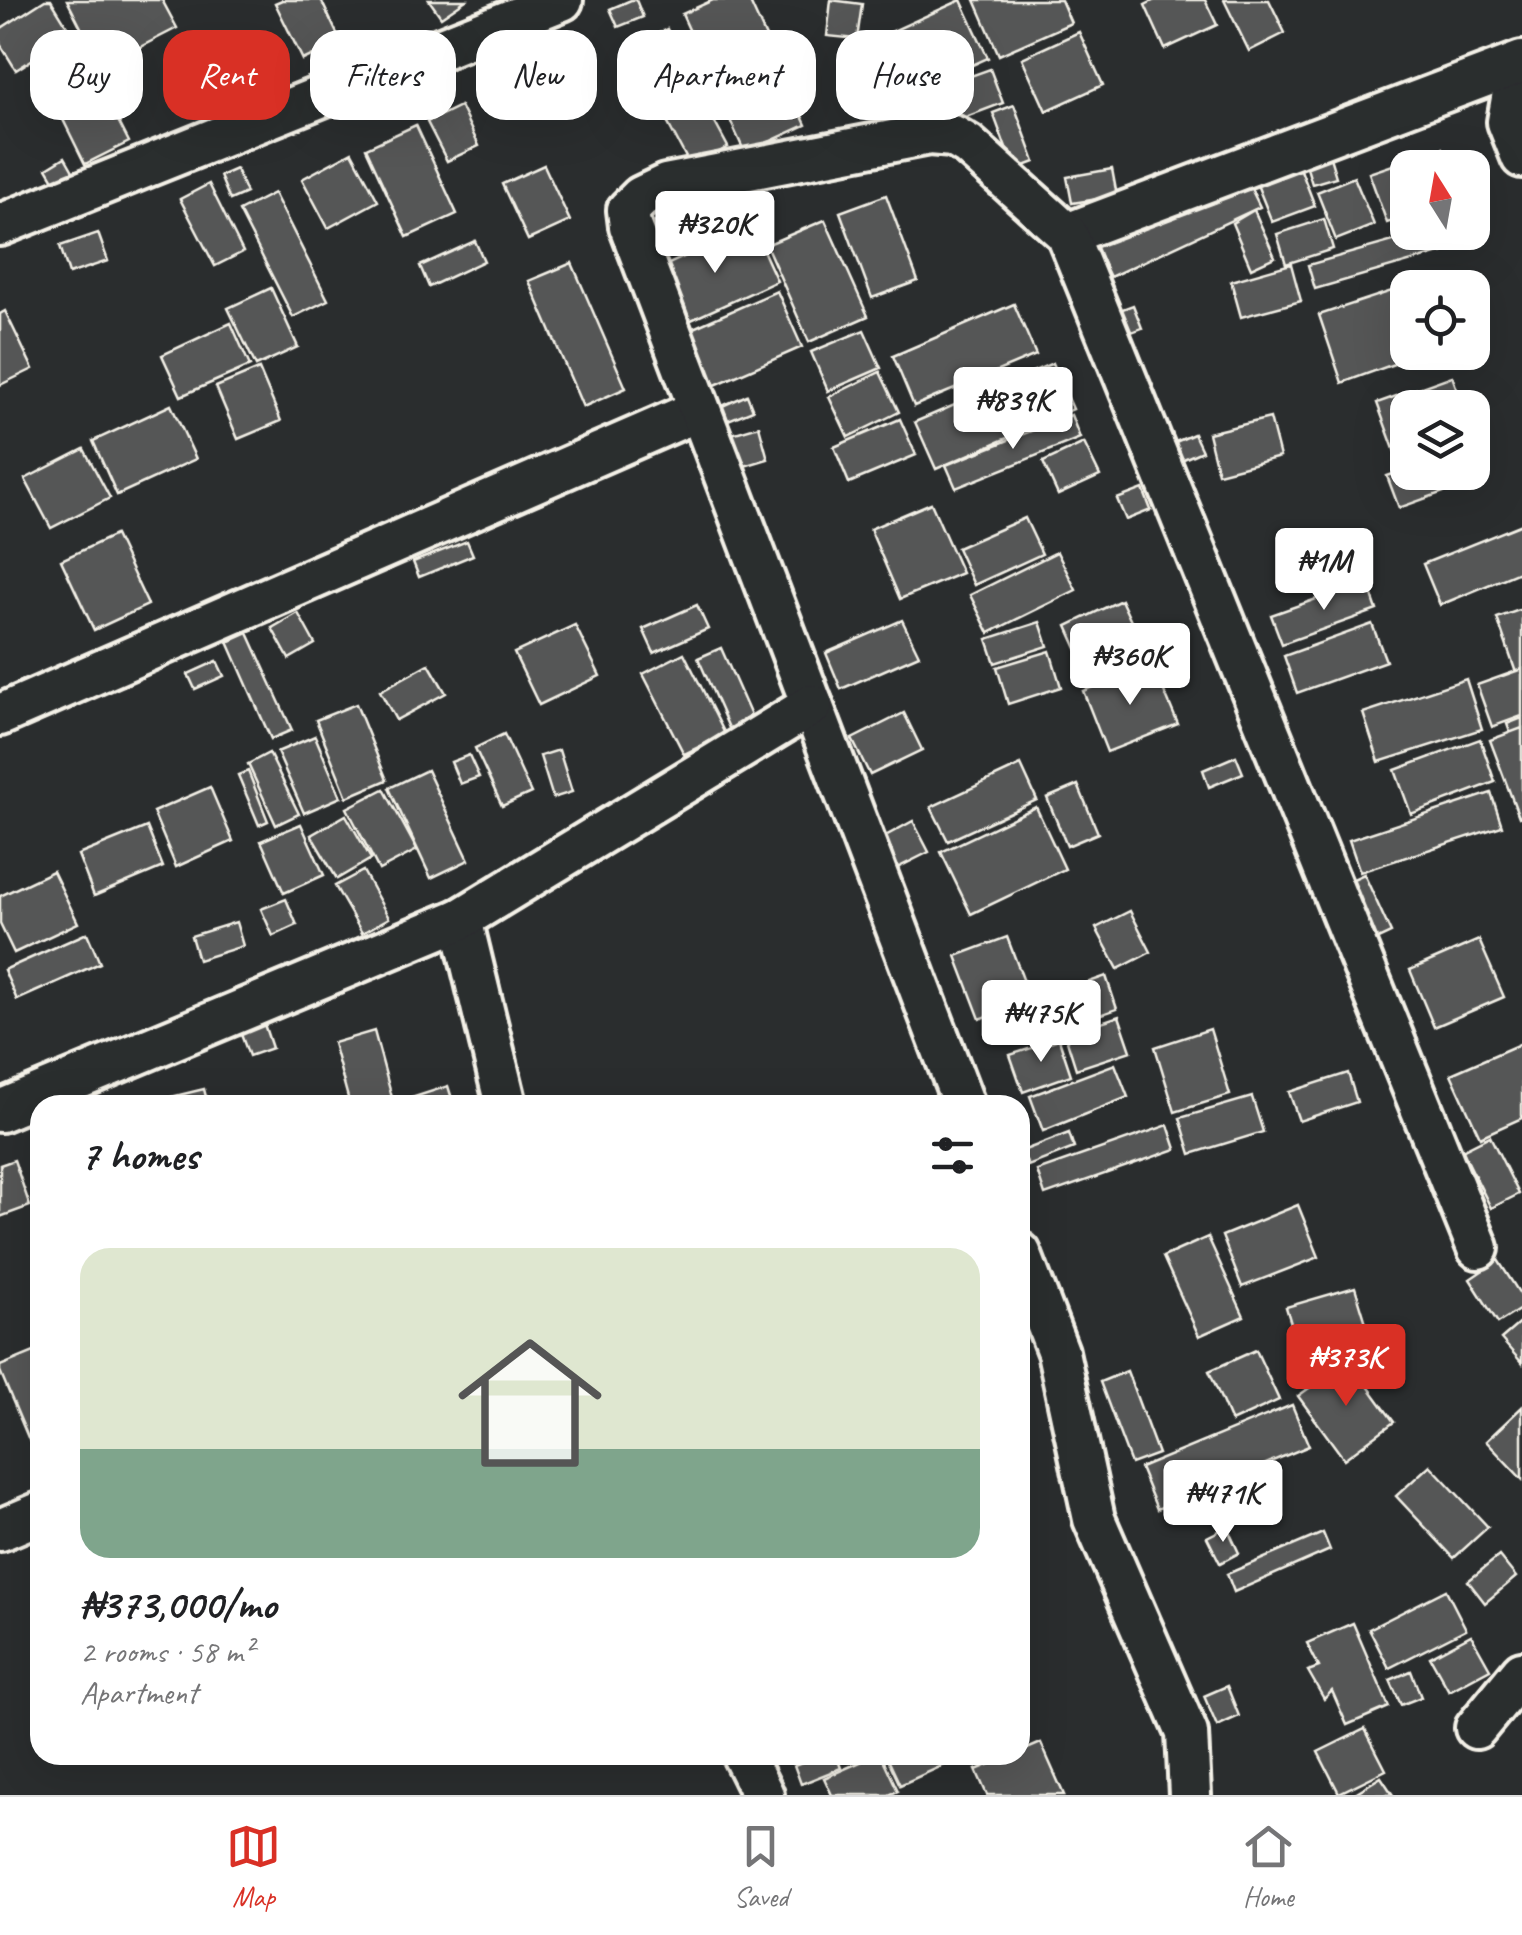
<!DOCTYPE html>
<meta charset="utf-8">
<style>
body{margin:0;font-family:Caveat,sans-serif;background:#f6f6f6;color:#202124;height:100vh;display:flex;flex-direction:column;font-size:38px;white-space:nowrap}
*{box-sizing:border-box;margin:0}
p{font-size:32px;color:#757577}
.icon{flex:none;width:55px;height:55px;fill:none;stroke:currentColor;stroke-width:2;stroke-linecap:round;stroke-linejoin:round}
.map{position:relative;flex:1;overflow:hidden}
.side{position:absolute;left:30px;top:1095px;width:1000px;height:670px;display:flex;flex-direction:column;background:#fff;border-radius:30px;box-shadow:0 10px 40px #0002}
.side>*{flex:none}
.top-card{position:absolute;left:30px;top:30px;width:1000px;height:90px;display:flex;gap:20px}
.needle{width:65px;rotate:349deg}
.controls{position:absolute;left:1390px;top:150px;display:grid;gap:20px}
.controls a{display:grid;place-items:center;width:100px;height:100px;border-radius:20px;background:#fff;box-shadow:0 10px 40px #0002;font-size:50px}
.price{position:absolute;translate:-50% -85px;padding:0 22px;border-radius:10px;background:#fff;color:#222;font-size:32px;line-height:65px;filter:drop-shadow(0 2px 5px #0008)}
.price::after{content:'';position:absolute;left:50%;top:60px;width:30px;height:22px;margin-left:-15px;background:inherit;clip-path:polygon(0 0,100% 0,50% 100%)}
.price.active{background:#d93025;color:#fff}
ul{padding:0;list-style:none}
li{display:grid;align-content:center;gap:20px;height:530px;padding:0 50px}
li+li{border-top:2px solid #e0e0e0}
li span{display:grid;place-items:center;height:310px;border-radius:30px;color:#555}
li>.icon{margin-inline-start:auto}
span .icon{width:180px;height:180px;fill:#fffc;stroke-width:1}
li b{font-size:42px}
h2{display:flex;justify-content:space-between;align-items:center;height:120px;padding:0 50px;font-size:42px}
.chip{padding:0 35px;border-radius:30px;background:#fff;box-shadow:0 10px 40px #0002;font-size:35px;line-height:90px}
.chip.active{background:#d93025;color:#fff}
.tab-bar{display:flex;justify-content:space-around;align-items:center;height:140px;border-top:2px solid #e0e0e0;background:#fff;font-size:28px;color:#757577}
.tab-bar a{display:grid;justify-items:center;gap:5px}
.tab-bar .active{color:#d93025}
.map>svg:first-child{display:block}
.building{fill:#555756;stroke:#f4f1e8;stroke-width:2.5}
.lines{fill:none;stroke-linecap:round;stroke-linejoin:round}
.street-casing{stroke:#f4f1e8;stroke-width:48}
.street{stroke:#2a2d2e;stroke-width:40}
</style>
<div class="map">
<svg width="1522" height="1795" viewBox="0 0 1522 1795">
<rect width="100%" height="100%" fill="#2a2d2e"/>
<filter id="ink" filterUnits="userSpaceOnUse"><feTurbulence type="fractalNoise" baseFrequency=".01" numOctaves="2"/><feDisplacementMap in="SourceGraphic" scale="20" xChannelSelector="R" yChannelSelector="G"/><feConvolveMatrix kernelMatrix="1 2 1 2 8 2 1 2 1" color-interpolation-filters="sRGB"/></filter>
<g filter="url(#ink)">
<g class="building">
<path d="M45,0H51L72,34L16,70L0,44V29Z"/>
<path d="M67,0H162L177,28L101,67Z"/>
<path d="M282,0H321L341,42L303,60L275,3Z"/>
<path d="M429,0H466L441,17Z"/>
<path d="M631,0H636L643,17L618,27L610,9Z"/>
<path d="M713,0H749L806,125L745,153L682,14Z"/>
<path d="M831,0L862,4L857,39L827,36Z"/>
<path d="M961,0L988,58L913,92L886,34Z"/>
<path d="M975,0H1061L1071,23L999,55Z"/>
<path d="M1155,0H1205L1217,25L1165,49L1145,5Z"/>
<path d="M1224,0H1269L1285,33L1249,51Z"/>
<path d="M667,29L688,73L650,91L629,48Z"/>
<path d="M1079,32L1103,85L1046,111L1022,58Z"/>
<path d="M83,52L129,142L85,164L40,73Z"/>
<path d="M990,69L1003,103L950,123L937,88Z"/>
<path d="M701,97L728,147L691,167L664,116Z"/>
<path d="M1014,105L1035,162L1014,170L993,113Z"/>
<path d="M460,106L479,146L447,161L427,122Z"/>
<path d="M416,125L457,214L407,237L366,148Z"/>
<path d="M1443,148L1449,168H1408V216L1387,223L1369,173Z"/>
<path d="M352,152L378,201L328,228L302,179Z"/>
<path d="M1329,154L1336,177L1312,184L1305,161Z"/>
<path d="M65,157L78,180L60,190L47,168Z"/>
<path d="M544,165L570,221L528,240L502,184Z"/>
<path d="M1299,165L1315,206L1272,222L1256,182Z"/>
<path d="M236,169L246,193L230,200L220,176Z"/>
<path d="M1112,169L1117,196L1072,203L1067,177Z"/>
<path d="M1244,174L1260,207L1110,277L1094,244Z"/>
<path d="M1354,177L1374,225L1336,240L1317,192Z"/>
<path d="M209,184L243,252L215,266L180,199Z"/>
<path d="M274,193L328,300L293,317L239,211Z"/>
<path d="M886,195L918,281L872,298L840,212Z"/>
<path d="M698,206L710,240L657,260L645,226Z"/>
<path d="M1254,210L1275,257L1251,268L1232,223Z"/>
<path d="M1324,219L1333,249L1286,264L1277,234Z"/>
<path d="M825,220L868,316L809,342L766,245Z"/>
<path d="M752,226L777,281L678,326L653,271Z"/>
<path d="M1425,232H1465L1468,245L1315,289L1308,265Z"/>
<path d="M98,233L108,261L69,274L60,246Z"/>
<path d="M475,241L484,261L429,287L420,266Z"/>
<path d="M572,263L626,388L583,407L529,281Z"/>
<path d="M1291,264L1301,301L1241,317L1231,281Z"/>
<path d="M1431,278L1434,288H1408V352H1427L1342,383L1319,315Z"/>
<path d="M271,288L298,347L256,366L228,308Z"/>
<path d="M777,291L802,347L706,389L682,333Z"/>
<path d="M1014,304L1036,355L914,406L893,356Z"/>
<path d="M1133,305L1142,328L1118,337L1109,314Z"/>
<path d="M5,311L33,369L0,385V314Z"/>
<path d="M231,323L250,366L181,396L162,355Z"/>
<path d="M864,330L881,368L828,391L811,352Z"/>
<path d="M1053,363L1073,409L936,469L915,422Z"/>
<path d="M259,369L281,421L238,439L216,387Z"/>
<path d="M880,372L899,412L848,437L829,397Z"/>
<path d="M1452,376L1464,408H1408V457L1398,460L1377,403Z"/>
<path d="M747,395L753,410L726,421L720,407Z"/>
<path d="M171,405L196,459L117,495L93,441Z"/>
<path d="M1071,415L1080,438L956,488L946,465Z"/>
<path d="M1270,418L1280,457L1218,473L1208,433Z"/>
<path d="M900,419L916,455L849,483L834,447Z"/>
<path d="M759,426L768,459L738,468L728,435Z"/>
<path d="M1194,434L1202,451L1179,461L1171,444Z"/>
<path d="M1084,443L1100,476L1058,495L1043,462Z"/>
<path d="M84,449L110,498L51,528L25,479Z"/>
<path d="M1408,469V472H1458L1463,485L1399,508L1387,476Z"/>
<path d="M1143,489L1151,510L1126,520L1117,499Z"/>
<path d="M931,503L962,573L900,599L870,529Z"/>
<path d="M1025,518L1042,554L974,585L957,548Z"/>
<path d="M1522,524V571L1440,605L1423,564Z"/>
<path d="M115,535L148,605L94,630L61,560Z"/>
<path d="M467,541L473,555L419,577L413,562Z"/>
<path d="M1057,552L1076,590L989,633L970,595Z"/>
<path d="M1367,581L1377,610L1282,644L1271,615Z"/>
<path d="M1121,600L1135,630L1080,655L1067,626Z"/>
<path d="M697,605L708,629L654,653L643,629Z"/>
<path d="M1522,609V690L1497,618Z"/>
<path d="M298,613L315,644L289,659L272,628Z"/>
<path d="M902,620L919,655L841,689L826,653Z"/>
<path d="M1040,622L1048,646L995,663L987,639Z"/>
<path d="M1372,624L1386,661L1297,693L1284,656Z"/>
<path d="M575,625L600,676L539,705L514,653Z"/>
<path d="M248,633L292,730L271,739L228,642Z"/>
<path d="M721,648L760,736L737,746L698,658Z"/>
<path d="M1050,651L1061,687L1008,704L997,667Z"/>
<path d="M684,653L725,734L684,754L643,674Z"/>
<path d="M217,661L224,676L195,689L188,674Z"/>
<path d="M1152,663L1178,724L1107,752L1083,691Z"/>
<path d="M429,664L446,693L396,720L380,691Z"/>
<path d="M1522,669V716L1492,727L1477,685Z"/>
<path d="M1466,679L1482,729L1379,762L1363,713Z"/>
<path d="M356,704L387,780L347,797L316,720Z"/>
<path d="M904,713L922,750L870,775L852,739Z"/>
<path d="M1522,718V765L1507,724Z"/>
<path d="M1522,728V816L1519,817L1490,740Z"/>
<path d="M504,734L531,793L502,806L475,748Z"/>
<path d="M315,736L341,797L304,813L277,752Z"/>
<path d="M1480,739L1495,782L1411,814L1395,770Z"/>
<path d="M559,750L572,792L553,798L540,756Z"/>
<path d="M269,753L299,814L276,825L248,764Z"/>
<path d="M469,755L479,777L460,784L451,762Z"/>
<path d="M1236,756L1243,773L1209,787L1203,770Z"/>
<path d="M1021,765L1037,800L948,841L931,807Z"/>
<path d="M427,770L469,860L431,878L389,788Z"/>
<path d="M248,771L268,821L259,825L238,775Z"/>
<path d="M1078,785L1098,833L1067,846L1047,798Z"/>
<path d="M210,787L233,841L176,867L153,812Z"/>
<path d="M384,789L417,850L379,870L347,808Z"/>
<path d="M1491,793L1502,826L1360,872L1349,840Z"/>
<path d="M1036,807L1065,869L971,914L941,852Z"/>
<path d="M346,815L371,859L337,879L311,835Z"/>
<path d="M913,821L929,852L895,869L880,839Z"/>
<path d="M301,824L324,875L284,893L261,841Z"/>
<path d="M147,827L163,867L94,896L78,855Z"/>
<path d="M53,871L78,923L14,953L0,924V896Z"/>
<path d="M363,871L389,918L362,933L335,886Z"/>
<path d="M1364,874L1391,933L1363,946L1336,887Z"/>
<path d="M286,899L297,925L273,936L261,909Z"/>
<path d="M1130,911L1151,952L1118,969L1096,928Z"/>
<path d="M236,922L243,946L198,960L191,936Z"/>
<path d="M87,933L100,963L17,1000L4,970Z"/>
<path d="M1007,937L1031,1000L980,1019L956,956Z"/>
<path d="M1479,940L1504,997L1434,1027L1410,970Z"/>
<path d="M1106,976L1117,1009L1044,1034L1033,1002Z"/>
<path d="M1119,1016L1131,1051L1076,1069L1065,1034Z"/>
<path d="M263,1021L272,1048L249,1056L239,1029Z"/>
<path d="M1210,1029L1230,1095L1175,1112L1155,1047Z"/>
<path d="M374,1031L394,1105H350L333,1043Z"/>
<path d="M1059,1039L1071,1075L1023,1092L1010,1055Z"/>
<path d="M1522,1043V1118L1480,1137L1451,1074Z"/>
<path d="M1115,1064L1128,1097L1043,1131L1030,1096Z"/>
<path d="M1348,1073L1357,1102L1299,1121L1289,1092Z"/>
<path d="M448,1086L454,1105H404L402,1101Z"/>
<path d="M204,1089L208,1105H169L167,1098Z"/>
<path d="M1252,1097L1263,1132L1191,1154L1180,1118Z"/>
<path d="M1168,1125L1176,1149L1045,1195L1037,1171Z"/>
<path d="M1069,1133L1074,1148L1028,1166L1022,1151Z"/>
<path d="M1490,1136L1519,1194L1491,1208L1462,1150Z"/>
<path d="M14,1160L30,1206L0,1217V1165Z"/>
<path d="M1298,1205L1319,1257L1242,1287L1222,1236Z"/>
<path d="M1208,1237L1244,1316L1199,1336L1163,1257Z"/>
<path d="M1498,1260L1522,1297V1308L1498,1323L1470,1279Z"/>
<path d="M1355,1287L1366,1323L1297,1343L1286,1307Z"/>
<path d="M1522,1321V1363L1501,1339Z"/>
<path d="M39,1350L40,1351V1466L0,1371V1366Z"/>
<path d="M1256,1350L1279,1400L1231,1422L1209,1371Z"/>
<path d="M1349,1360L1394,1422L1344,1459L1298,1396Z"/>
<path d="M1127,1371L1158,1454L1131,1464L1100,1382Z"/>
<path d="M1292,1405L1309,1446L1157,1509L1140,1468Z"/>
<path d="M1522,1407V1479L1486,1441Z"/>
<path d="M1430,1465L1488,1527L1454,1558L1396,1496Z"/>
<path d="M1227,1527L1239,1553L1220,1563L1207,1537Z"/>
<path d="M1323,1533L1330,1550L1234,1592L1227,1574Z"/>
<path d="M1499,1556L1516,1577L1485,1603L1468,1581Z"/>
<path d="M1446,1590L1466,1629L1389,1668L1369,1629Z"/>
<path d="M1353,1623L1389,1707L1347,1725L1332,1691L1324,1699L1308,1671L1319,1667L1307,1643Z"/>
<path d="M1471,1635L1490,1669L1449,1691L1430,1657Z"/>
<path d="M1411,1671L1421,1697L1401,1705L1390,1680Z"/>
<path d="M1227,1686L1239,1716L1217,1726L1204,1696Z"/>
<path d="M1365,1729L1386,1770L1339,1793L1318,1752Z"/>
<path d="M1041,1743L1064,1795H987L976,1770L1012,1755H1020V1752Z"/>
<path d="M820,1755H836L841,1768L801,1784L794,1765Z"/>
<path d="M876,1755H881L898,1791L889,1795H832L824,1778Z"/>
<path d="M886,1755H945L949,1763L900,1785Z"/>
<path d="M1381,1777L1393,1795H1352Z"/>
</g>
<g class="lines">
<defs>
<g id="street">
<path d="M1518,64L1508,122L1522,157"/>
<path d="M0,225L562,0"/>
<path d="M1067,234L1522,62"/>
<path d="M0,715L699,410"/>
<path d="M461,919L506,1105"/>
<path d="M964,1105L630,226L628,210L641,197L666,185L929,134L953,136L968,145L1067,234L1478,1248"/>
<path d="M0,1111L461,919L812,705"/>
<path d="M1020,1253L1058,1352L1094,1519L1187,1733L1190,1795"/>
<path d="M0,1530L40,1513"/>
<path d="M1476,1728L1522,1672"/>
<path d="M743,1755L763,1795"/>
</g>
</defs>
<use href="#street" class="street-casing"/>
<use href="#street" class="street"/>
</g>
</g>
</svg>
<div class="controls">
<a><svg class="needle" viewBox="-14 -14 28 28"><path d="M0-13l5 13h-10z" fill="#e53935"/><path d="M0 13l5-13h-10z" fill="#757577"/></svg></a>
<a><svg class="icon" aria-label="locate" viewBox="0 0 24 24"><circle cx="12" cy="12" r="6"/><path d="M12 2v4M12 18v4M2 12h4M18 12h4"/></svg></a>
<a><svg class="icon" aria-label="layers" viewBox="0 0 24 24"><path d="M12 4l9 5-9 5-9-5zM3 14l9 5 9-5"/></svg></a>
</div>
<b class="price" style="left:715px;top:276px">₦320K</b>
<b class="price" style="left:1013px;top:452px">₦839K</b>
<b class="price" style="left:1324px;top:613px">₦1M</b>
<b class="price" style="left:1130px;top:708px">₦360K</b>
<b class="price" style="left:1041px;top:1065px">₦475K</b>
<b class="price active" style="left:1346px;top:1409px">₦373K</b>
<b class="price" style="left:1223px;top:1545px">₦471K</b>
<div class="top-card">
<a class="chip">Buy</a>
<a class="chip active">Rent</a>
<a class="chip">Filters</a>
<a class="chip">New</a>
<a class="chip">Apartment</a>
<a class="chip">House</a>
</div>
<section class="side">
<h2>7 homes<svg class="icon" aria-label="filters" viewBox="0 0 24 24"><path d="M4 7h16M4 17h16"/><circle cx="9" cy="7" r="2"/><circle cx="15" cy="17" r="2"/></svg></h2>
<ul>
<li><span style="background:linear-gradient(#dfe7d0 65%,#7fa58c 0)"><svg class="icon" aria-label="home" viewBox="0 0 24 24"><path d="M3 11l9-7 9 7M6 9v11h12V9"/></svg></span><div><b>₦373,000/mo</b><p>2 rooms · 58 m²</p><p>Apartment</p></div></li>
</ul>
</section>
</div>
<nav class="tab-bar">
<a class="active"><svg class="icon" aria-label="map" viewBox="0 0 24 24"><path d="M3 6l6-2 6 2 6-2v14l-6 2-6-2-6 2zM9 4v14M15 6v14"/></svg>Map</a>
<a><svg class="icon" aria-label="saved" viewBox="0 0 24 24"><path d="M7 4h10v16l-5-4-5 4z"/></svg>Saved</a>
<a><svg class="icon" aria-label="home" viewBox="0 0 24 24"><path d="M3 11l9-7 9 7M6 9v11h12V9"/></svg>Home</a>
</nav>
